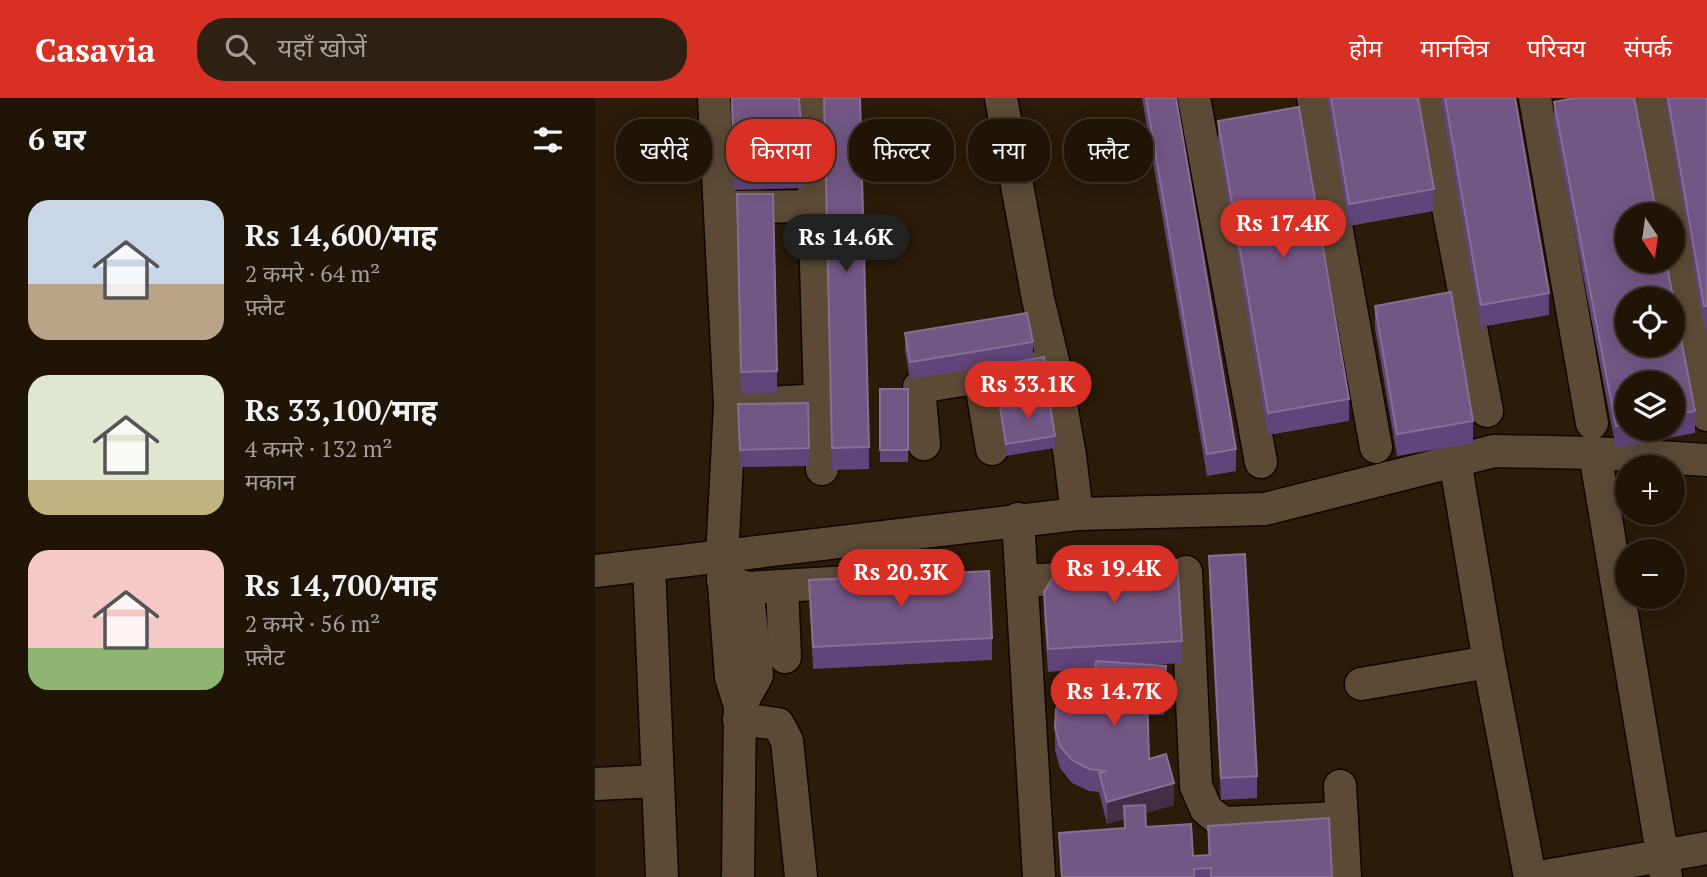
<!DOCTYPE html>
<html lang="hi">
<meta charset="utf-8">
<style>
body{margin:0;font-family:"PT Serif","Noto Sans Devanagari",serif;background:#2d2114;color:#f1f3f6;height:100vh;display:flex;flex-direction:column;font-size:26px;white-space:nowrap}
*{box-sizing:border-box;margin:0}
p{font-size:23px;color:#a29e9b}
.icon{flex:none;width:38px;height:38px;fill:none;stroke:currentColor;stroke-width:2;stroke-linecap:round;stroke-linejoin:round}
.map{position:relative;flex:1;overflow:hidden}
.panel{display:flex;flex-direction:column;background:#201406;width:595px}
.panel>*{flex:none}
.guide{position:absolute;left:21px;top:21px;width:665px;height:63px;display:flex;gap:14px}
.needle{width:46px;rotate:167deg}
.tools{position:absolute;left:1020px;top:105px;display:grid;gap:14px}
.tools a{display:grid;place-items:center;width:70px;height:70px;border-radius:50%;background:#201406;box-shadow:0 4px 18px #0003,0 0 0 2px #3d3328;font-size:35px}
.price{position:absolute;translate:-50% -60px;padding:0 16px;border-radius:24px;background:#d93025;color:#fff;font-size:23px;line-height:46px;filter:drop-shadow(0 2px 4px #0008)}
.price::after{content:'';position:absolute;left:50%;top:42px;width:21px;height:16px;margin-left:-10px;background:inherit;clip-path:polygon(0 0,100% 0,50% 100%)}
.price.selected{background:#222;color:#fff}
ul{padding:0;list-style:none}
li{display:flex;align-items:center;gap:21px;height:175px;padding:0 28px}
li span{display:grid;place-items:center;flex:none;width:196px;height:140px;border-radius:21px;color:#555}
li>.icon{margin-inline-start:auto}
span .icon{width:84px;height:84px;fill:#fffc;stroke-width:1}
li b{font-size:30px}
h2{display:flex;justify-content:space-between;align-items:center;height:84px;padding:0 28px;font-size:30px}
.tag{padding:0 24px;border-radius:28px;background:#201406;box-shadow:0 4px 18px #0003,0 0 0 2px #3d3328;font-size:24px;line-height:63px}
.tag.selected{background:#d93025;color:#fff}
header{display:flex;align-items:center;gap:42px;box-sizing:border-box;height:98px;padding:0 35px;background:#d93025;color:#fff}
header strong{font-size:33px}
nav{display:flex;gap:38px;margin-inline-start:auto;font-size:24px}
.search{width:490px;height:63px;background:#2d2114;display:flex;align-items:center;gap:18px;box-sizing:border-box;padding:0 24px;border-radius:28px;color:#a29e9b;font-size:26px}
main{display:flex;flex:1;min-height:0}
.map>svg:first-child{display:block}
.lines{fill:none;stroke-linecap:round;stroke-linejoin:round}
.minor-casing{stroke:#130500;stroke-width:35}
.minor{stroke:#5c4a36;stroke-width:32}
.wall{fill:#614479;fill-rule:evenodd}
.shaded-wall{fill:#452c47}
.building{fill:#725684;stroke:#876e93;stroke-width:2;fill-rule:evenodd}
</style>
<header>
<strong>Casavia</strong>
<div class="search"><svg class="icon" aria-label="search" viewBox="0 0 24 24"><circle cx="10" cy="10" r="6"/><path d="M15 15l6 6"/></svg>यहाँ खोजें</div>
<nav><a>होम</a><a>मानचित्र</a><a>परिचय</a><a>संपर्क</a></nav>
</header>
<main>
<section class="panel">
<h2>6 घर<svg class="icon" aria-label="filters" viewBox="0 0 24 24"><path d="M4 7h16M4 17h16"/><circle cx="9" cy="7" r="2"/><circle cx="15" cy="17" r="2"/></svg></h2>
<ul>
<li><span style="background:linear-gradient(#c9d6e8 60%,#b9a48a 0)"><svg class="icon" aria-label="home" viewBox="0 0 24 24"><path d="M3 11l9-7 9 7M6 9v11h12V9"/></svg></span><div><b>Rs 14,600/माह</b><p>2 कमरे · 64 m²</p><p>फ़्लैट</p></div></li>
<li><span style="background:linear-gradient(#dfe7d0 75%,#c2b280 0)"><svg class="icon" aria-label="home" viewBox="0 0 24 24"><path d="M3 11l9-7 9 7M6 9v11h12V9"/></svg></span><div><b>Rs 33,100/माह</b><p>4 कमरे · 132 m²</p><p>मकान</p></div></li>
<li><span style="background:linear-gradient(#f6c9c9 70%,#8fb573 0)"><svg class="icon" aria-label="home" viewBox="0 0 24 24"><path d="M3 11l9-7 9 7M6 9v11h12V9"/></svg></span><div><b>Rs 14,700/माह</b><p>2 कमरे · 56 m²</p><p>फ़्लैट</p></div></li>
</ul>
</section>
<div class="map">
<svg width="1112" height="779" viewBox="0 0 1112 779">
<rect width="100%" height="100%" fill="#2b1b08"/>
<g class="lines">
<defs>
<g id="minor">
<path d="M119,0L135,307L127,460L136,579L145,608L143,779"/>
<path d="M212,0L216,37"/>
<path d="M406,0L443,201L459,267L475,358L482,416"/>
<path d="M599,0L666,364"/>
<path d="M718,0L781,349"/>
<path d="M832,0L892,313"/>
<path d="M940,0L997,325"/>
<path d="M1054,0L1076,117"/>
<path d="M218,62L227,371"/>
<path d="M137,109L219,108"/>
<path d="M1078,130L1112,317"/>
<path d="M385,279L397,351"/>
<path d="M135,307L226,302"/>
<path d="M329,346L324,289L440,270"/>
<path d="M1000,355L1071,779"/>
<path d="M860,362L894,564L935,779"/>
<path d="M423,421L444,779"/>
<path d="M54,468L67,779"/>
<path d="M0,473L482,416L670,411L899,353L1000,355L1112,362"/>
<path d="M591,474L601,688L611,711L628,725L747,720"/>
<path d="M128,482L152,490L255,484"/>
<path d="M427,483L500,479"/>
<path d="M187,488L190,559"/>
<path d="M766,586L894,564"/>
<path d="M145,608L162,577L152,490"/>
<path d="M144,621L183,626L192,643L206,779"/>
<path d="M0,686L63,683"/>
<path d="M745,688L750,779"/>
<path d="M944,779L1112,750"/>
</g>
</defs>
<use href="#minor" class="minor-casing"/>
<use href="#minor" class="minor"/>
</g>
<g class="wall">
<path d="M136,0H204L209,68V90L139,92Z"/>
<path d="M228,0L274,349V371L237,372Z"/>
<path d="M547,0H581L641,351V373L612,378Z"/>
<path d="M732,0H823L839,91V113L754,128Z"/>
<path d="M847,0H920L954,195V217L886,229L847,8Z"/>
<path d="M1070,0H1112V230H1109Z"/>
<path d="M959,4L1100,313V335L1021,350L959,26ZM1032,285H1078V331H1032Z"/>
<path d="M623,23L754,301V323L673,337L623,45Z"/>
<path d="M142,96L182,273V295L146,296Z"/>
<path d="M780,208L878,323V345L802,358L780,230Z"/>
<path d="M310,235L438,244V261L455,294V306L460,338V350L411,358L400,279V268L315,281L310,252Z"/>
<rect x="285" y="291" width="28" height="73"/>
<path d="M213,305L214,368L145,369L143,324Z"/>
<path d="M614,458L662,678V700L626,702L614,480Z"/>
<path d="M214,482L397,540V562L218,571Z"/>
<path d="M449,494L587,543V565L553,567L571,590L569,617H553L554,661L579,707L550,715L551,729L598,758L613,757V728L737,779H466L464,735L529,730V721L512,726L504,694L494,693L477,685L465,670L460,652V630L500,578L501,570L453,574L449,516Z"/>
</g>
<g class="shaded-wall">
<path d="M571,568V590L569,617V595Z"/>
<path d="M579,685V707L530,721L529,708V721L512,726V704Z"/>
</g>
<g class="building">
<path d="M137,0H204L209,68L139,70Z"/>
<path d="M229,0H265L274,349L237,350Z"/>
<path d="M551,0H581L641,351L612,356Z"/>
<path d="M736,0H823L839,91L754,106Z"/>
<path d="M850,0H920L954,195L886,207Z"/>
<path d="M979,0H1039L1062,117H1032V163H1071L1100,313L1078,317V285H1032V326L1021,328L959,4ZM1032,201H1078V247H1032Z"/>
<path d="M1073,0H1112V208H1109Z"/>
<path d="M704,9L754,301L673,315L623,23Z"/>
<path d="M142,96H178L182,273L146,274Z"/>
<path d="M856,194L878,323L802,336L780,208Z"/>
<path d="M432,215L438,244L315,264L310,235Z"/>
<path d="M449,259L455,294L405,302L400,268Z"/>
<rect x="285" y="291" width="28" height="61"/>
<path d="M454,300L460,338L411,346L405,309Z"/>
<path d="M213,305L214,350L145,352L143,306Z"/>
<path d="M650,456L662,678L626,680L614,458Z"/>
<path d="M582,462L587,543L453,551L449,494L457,481L468,469Z"/>
<path d="M394,473L397,540L218,549L214,482Z"/>
<path d="M501,563L571,568L569,595L552,594L554,661L571,656L579,685L512,704L504,675L511,673L494,671L477,662L465,648L460,630L461,611L471,594L485,582L500,578Z"/>
<path d="M550,707L551,729L596,726L598,758L615,757L613,728L734,720L737,779H616V770L599,771V779H467L464,735L530,730L529,708Z"/>
</g>
</svg>
<div class="tools">
<a><svg class="needle" viewBox="-14 -14 28 28"><path d="M0-13l5 13h-10z" fill="#e53935"/><path d="M0 13l5-13h-10z" fill="#a29e9b"/></svg></a>
<a><svg class="icon" aria-label="locate" viewBox="0 0 24 24"><circle cx="12" cy="12" r="6"/><path d="M12 2v4M12 18v4M2 12h4M18 12h4"/></svg></a>
<a><svg class="icon" aria-label="layers" viewBox="0 0 24 24"><path d="M12 4l9 5-9 5-9-5zM3 14l9 5 9-5"/></svg></a>
<a>+</a>
<a>−</a>
</div>
<b class="price" style="left:688px;top:162px">Rs 17.4K</b>
<b class="price selected" style="left:251px;top:176px">Rs 14.6K</b>
<b class="price" style="left:433px;top:323px">Rs 33.1K</b>
<b class="price" style="left:519px;top:507px">Rs 19.4K</b>
<b class="price" style="left:306px;top:511px">Rs 20.3K</b>
<b class="price" style="left:519px;top:630px">Rs 14.7K</b>
<div class="guide">
<a class="tag">खरीदें</a>
<a class="tag selected">किराया</a>
<a class="tag">फ़िल्टर</a>
<a class="tag">नया</a>
<a class="tag">फ़्लैट</a>
</div>
</div>
</main>
